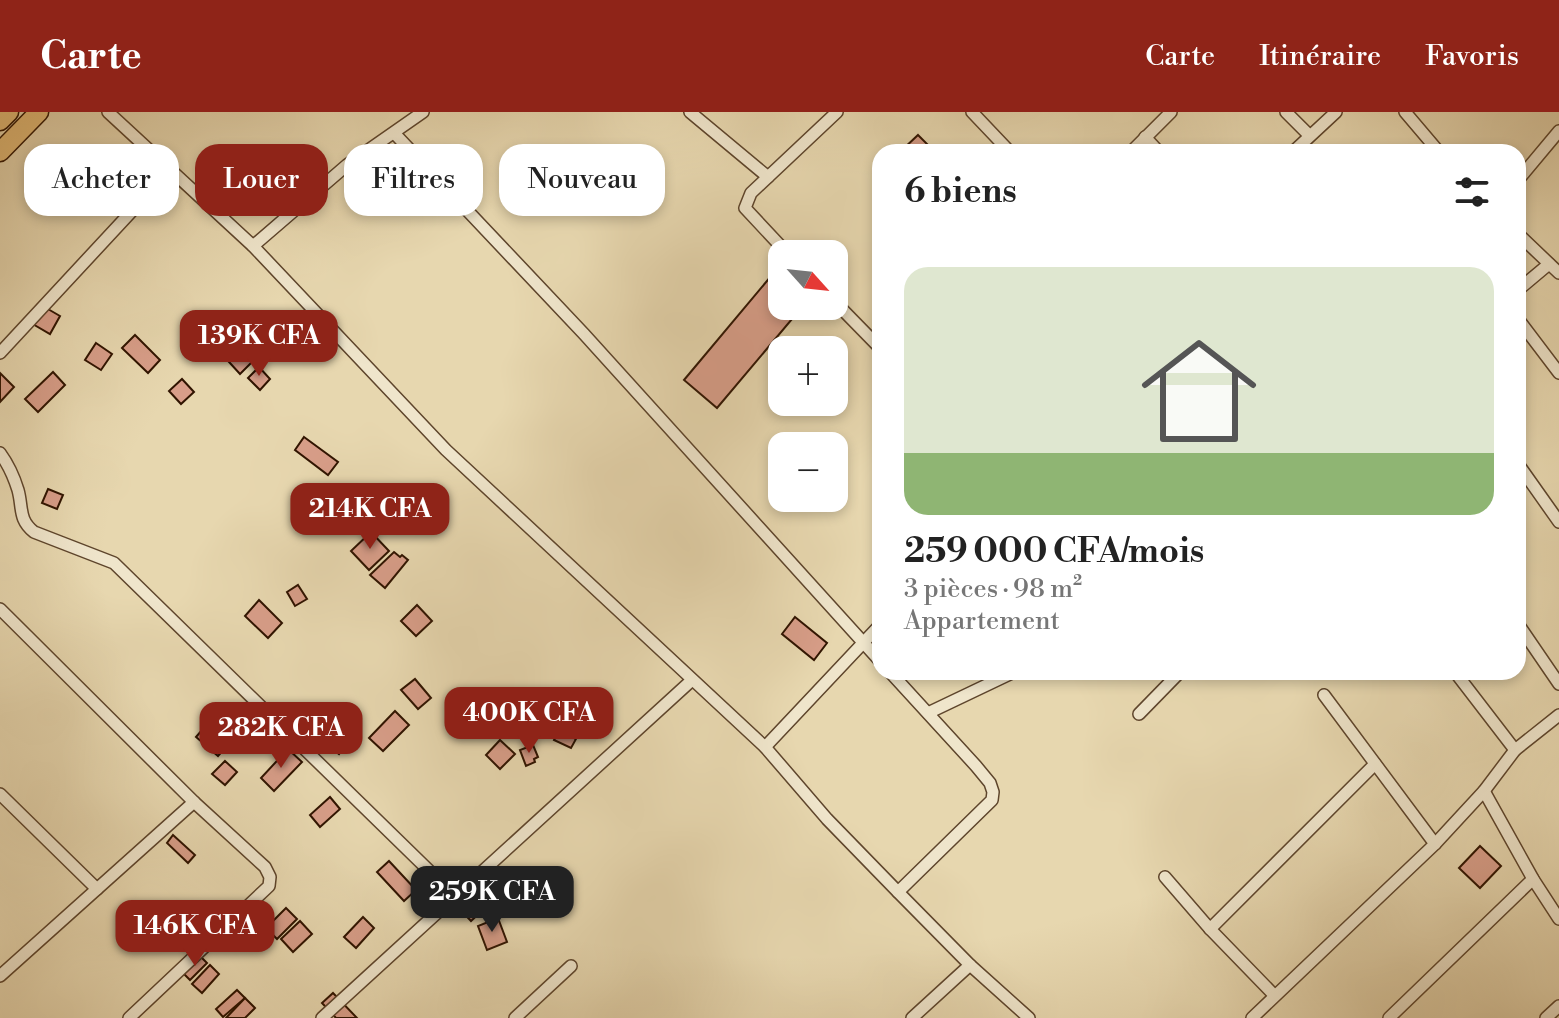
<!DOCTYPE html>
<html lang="fr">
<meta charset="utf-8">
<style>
body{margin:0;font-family:"Libre Bodoni",serif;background:#f2f2f2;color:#222;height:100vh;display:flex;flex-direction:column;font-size:30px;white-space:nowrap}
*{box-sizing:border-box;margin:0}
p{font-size:26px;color:#767676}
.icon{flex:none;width:44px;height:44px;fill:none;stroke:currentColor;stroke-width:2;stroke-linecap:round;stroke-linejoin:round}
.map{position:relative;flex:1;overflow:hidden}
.side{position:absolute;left:872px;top:32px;width:654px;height:536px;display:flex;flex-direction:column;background:#fff;border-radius:24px;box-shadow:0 4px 12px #0003}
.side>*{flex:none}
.guide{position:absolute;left:24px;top:32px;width:728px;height:72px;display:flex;gap:16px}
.needle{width:52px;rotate:117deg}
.buttons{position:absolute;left:768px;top:128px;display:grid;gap:16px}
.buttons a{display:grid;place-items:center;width:80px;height:80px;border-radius:16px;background:#fff;box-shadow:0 4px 12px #0003;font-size:40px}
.price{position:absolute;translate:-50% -68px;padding:0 18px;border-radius:16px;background:#8f2418;color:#fff;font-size:26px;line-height:52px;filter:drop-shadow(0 2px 4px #0008)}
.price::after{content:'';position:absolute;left:50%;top:48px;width:24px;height:18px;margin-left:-12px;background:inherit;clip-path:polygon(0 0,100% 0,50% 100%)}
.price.current{background:#222;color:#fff}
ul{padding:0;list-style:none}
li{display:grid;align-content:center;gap:16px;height:424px;padding:0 32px}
li span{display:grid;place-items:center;height:248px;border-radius:24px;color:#555}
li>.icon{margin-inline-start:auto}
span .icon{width:144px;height:144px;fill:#fffc;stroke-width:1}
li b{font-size:34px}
h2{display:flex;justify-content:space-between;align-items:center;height:96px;padding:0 32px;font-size:34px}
.pill{padding:0 28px;border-radius:24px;background:#fff;box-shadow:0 4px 12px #0003;font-size:28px;line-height:72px}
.pill.current{background:#8f2418;color:#fff}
header{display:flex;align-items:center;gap:48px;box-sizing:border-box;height:112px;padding:0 40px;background:#8f2418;color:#fff}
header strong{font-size:38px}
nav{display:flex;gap:44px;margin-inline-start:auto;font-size:28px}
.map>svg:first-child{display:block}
.building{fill:#d89e89;stroke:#301400;stroke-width:2}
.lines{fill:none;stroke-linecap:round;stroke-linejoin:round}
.minor-casing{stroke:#5e452c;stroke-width:14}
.primary-casing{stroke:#301400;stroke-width:21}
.minor{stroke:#efe5cb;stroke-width:11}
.primary{stroke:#e4bc78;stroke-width:18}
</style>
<header>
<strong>Carte</strong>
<nav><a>Carte</a><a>Itinéraire</a><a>Favoris</a></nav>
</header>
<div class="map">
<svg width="1559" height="906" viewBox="0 0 1559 906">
<rect width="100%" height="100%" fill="#e7d7af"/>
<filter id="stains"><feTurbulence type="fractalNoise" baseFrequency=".0025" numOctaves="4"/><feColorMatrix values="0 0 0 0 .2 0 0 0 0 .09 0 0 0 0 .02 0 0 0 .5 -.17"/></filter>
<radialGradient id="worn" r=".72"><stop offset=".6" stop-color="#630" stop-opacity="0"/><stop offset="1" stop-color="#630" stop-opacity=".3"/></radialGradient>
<g class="building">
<path d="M918,23L934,39L902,40L901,39Z"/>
<path d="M782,151V194H803L717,296L684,268Z"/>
<path d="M41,193L60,204L50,222L31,211Z"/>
<path d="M135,223L160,248L148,261L122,236Z"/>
<path d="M231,228L252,250L240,262L219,239Z"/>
<path d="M96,231L112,242L101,258L85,248Z"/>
<path d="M259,255L270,267L260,278L248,266Z"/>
<path d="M53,260L65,273L38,300L25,287Z"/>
<path d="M0,261L14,275L0,290Z"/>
<path d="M182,267L194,280L181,292L169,279Z"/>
<path d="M304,325L338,350L328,363L295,338Z"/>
<path d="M48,377L63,383L57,397L42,391Z"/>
<path d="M371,420L389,439L369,458L351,439Z"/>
<path d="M394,440L400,445L402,443L408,448L385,476L370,463Z"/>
<path d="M298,473L307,487L295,494L287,480Z"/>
<path d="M259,488L282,511L268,526L245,504Z"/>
<path d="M417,493L432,509L416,524L401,509Z"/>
<path d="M795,505L827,531L814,548L782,522Z"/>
<path d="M415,567L431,586L418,597L401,578Z"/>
<path d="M395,599L409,613L383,639L369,626Z"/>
<path d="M329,615L349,629L339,642L320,627Z"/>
<path d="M203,617L225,636L218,644L196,625Z"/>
<path d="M559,618L576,627L571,636L554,628Z"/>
<path d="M500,628L515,642L500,657L486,643Z"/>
<path d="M533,633L538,645L534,647L535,650L526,654L520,638Z"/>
<path d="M288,637L302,650L274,679L261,666Z"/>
<path d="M225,649L237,660L225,673L212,662Z"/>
<path d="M330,685L340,697L320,715L310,703Z"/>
<path d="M173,723L195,743L188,751L167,731Z"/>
<path d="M1480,734L1501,754L1480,776L1459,756Z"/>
<path d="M389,749L416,778L404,789L377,760Z"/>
<path d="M493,756L523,788L506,803L476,771Z"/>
<path d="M460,767L486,795L471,809L445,781Z"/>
<path d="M286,796L297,807L277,827L266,816Z"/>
<path d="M363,805L374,816L356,836L344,825Z"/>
<path d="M498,806L507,830L487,838L478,814Z"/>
<path d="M300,809L312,822L293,840L281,827Z"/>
<path d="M200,844L207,851L190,868L183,861Z"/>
<path d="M210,853L219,862L202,881L192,872Z"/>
<path d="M237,878L245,886L223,905L216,897Z"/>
<path d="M333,881L357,906H336L322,891Z"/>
<path d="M245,886L255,896L245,906H226Z"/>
</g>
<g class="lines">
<defs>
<g id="minor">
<path d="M108,0L253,134L446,338L765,635L827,707L898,780L970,853L1029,906"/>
<path d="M690,0L768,65"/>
<path d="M972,0L1010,40"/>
<path d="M1286,0L1309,23"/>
<path d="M1405,0L1439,40"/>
<path d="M395,22L584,222L880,549"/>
<path d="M1145,25L1159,40"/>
<path d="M1131,40L1171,0"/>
<path d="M1293,40L1336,0"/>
<path d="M1518,68L1559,19"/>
<path d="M1518,122L1559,161"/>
<path d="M253,134L347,53L423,0"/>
<path d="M788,142L745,96L751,81L837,0"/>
<path d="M1518,178L1549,152"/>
<path d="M834,189L880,236"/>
<path d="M1518,207L1559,261"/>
<path d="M0,241L170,58"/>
<path d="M0,341C8,352 14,365 18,378C23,396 18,407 34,420L114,451L455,784"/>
<path d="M1518,352L1559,410"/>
<path d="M0,497L194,690L265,755L270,765L269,774L129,906"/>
<path d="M1518,512L1559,572"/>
<path d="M890,560L976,654L990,671L993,680L992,688L898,780"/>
<path d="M1455,560L1515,638"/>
<path d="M1324,583L1435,732"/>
<path d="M928,601L1014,560"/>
<path d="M1139,602L1180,560"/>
<path d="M765,635L880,513"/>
<path d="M1484,679L1533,767L1559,807"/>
<path d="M0,682L97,777"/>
<path d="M1165,765L1210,817L1274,883"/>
<path d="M1210,817L1375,652"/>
<path d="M0,864L194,690"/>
<path d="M322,906L692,568"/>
<path d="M515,906L571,854"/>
<path d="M912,906L970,853"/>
<path d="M1252,906L1435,732L1484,679L1515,638L1559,603"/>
<path d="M1389,906L1533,767"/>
<path d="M1546,906L1559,894"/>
</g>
<g id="primary">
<path d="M0,9L9,0"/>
<path d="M0,40L39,0"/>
</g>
</defs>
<use href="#minor" class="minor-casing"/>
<use href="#primary" class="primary-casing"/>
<use href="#minor" class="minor"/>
<use href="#primary" class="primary"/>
</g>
<rect width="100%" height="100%" filter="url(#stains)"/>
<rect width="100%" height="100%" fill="url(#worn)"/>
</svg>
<div class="buttons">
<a><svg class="needle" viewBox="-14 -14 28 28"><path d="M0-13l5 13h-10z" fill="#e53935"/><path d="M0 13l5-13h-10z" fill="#767676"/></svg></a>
<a>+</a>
<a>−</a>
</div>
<b class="price" style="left:259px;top:266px">139K CFA</b>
<b class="price" style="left:370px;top:439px">214K CFA</b>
<b class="price" style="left:529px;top:643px">400K CFA</b>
<b class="price" style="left:281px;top:658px">282K CFA</b>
<b class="price current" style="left:492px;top:822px">259K CFA</b>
<b class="price" style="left:195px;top:856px">146K CFA</b>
<div class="guide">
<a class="pill">Acheter</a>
<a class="pill current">Louer</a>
<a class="pill">Filtres</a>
<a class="pill">Nouveau</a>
</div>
<section class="side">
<h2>6 biens<svg class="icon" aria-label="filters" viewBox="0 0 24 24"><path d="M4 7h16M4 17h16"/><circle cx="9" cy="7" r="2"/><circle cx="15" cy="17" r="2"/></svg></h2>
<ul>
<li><span style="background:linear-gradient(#dfe7d0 75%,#8fb573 0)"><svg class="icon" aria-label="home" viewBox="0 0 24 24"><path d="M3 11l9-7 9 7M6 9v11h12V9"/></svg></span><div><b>259 000 CFA/mois</b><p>3 pièces · 98 m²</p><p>Appartement</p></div></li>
</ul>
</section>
</div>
